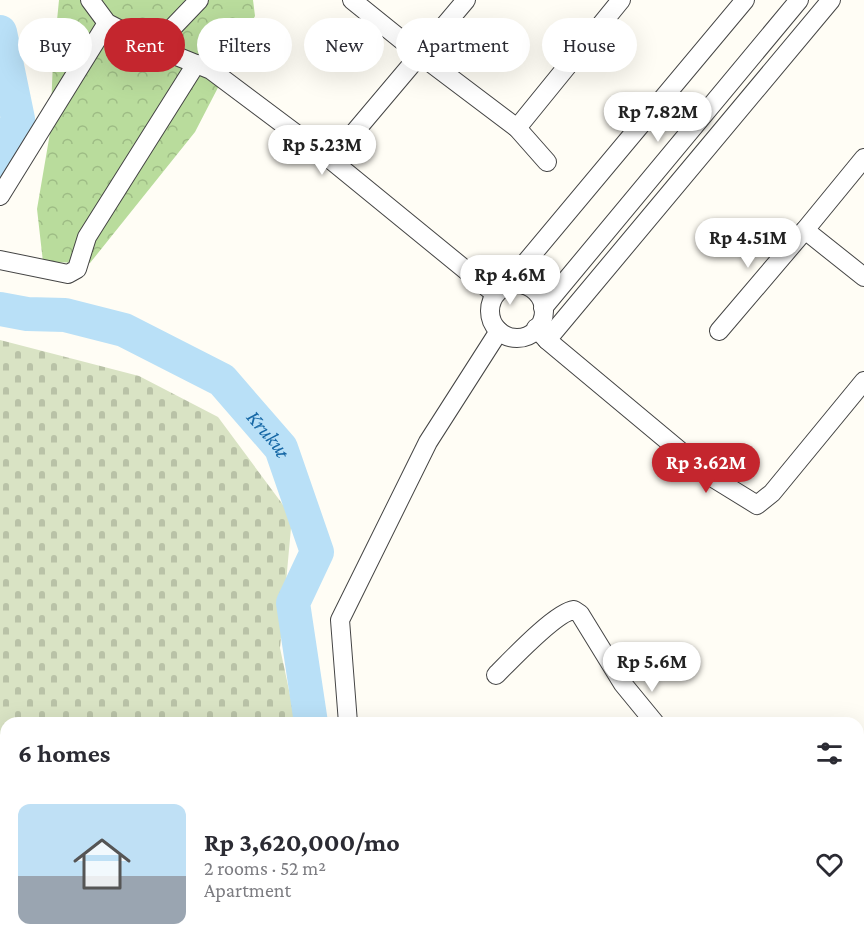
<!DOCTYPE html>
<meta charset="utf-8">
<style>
body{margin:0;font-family:"Crimson Pro",serif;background:#f7f7f7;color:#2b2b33;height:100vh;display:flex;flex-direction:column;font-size:22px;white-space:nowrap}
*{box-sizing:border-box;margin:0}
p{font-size:20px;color:#7c7c81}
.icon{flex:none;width:33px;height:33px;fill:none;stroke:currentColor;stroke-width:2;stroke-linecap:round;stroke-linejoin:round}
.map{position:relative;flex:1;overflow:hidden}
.drawer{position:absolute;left:0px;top:717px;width:864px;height:234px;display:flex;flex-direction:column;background:#fff;border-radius:18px 18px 0 0;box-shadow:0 6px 24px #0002}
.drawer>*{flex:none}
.top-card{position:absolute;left:18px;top:18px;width:828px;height:54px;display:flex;gap:12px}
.price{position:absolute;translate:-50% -51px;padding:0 14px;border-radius:21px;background:#fff;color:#222;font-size:20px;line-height:39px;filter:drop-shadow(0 2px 3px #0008)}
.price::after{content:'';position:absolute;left:50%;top:36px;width:18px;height:14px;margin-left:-9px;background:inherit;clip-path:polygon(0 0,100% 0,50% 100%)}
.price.active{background:#c4262e;color:#fff}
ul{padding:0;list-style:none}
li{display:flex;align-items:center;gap:18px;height:150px;padding:0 18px}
li span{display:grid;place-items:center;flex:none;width:168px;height:120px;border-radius:12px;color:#555}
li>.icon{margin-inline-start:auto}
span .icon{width:72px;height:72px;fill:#fffc;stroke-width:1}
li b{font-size:26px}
h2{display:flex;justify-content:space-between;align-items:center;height:72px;padding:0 18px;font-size:26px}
.pill{padding:0 21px;border-radius:27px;background:#fff;box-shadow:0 6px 24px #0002;font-size:21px;line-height:54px}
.pill.active{background:#c4262e;color:#fff}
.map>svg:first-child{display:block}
.forest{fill:url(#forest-crowns)}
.cemetery{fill:url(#cemetery-stones)}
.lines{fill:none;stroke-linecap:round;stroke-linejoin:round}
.river{stroke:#b9e0f7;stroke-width:34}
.lane-casing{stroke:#444;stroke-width:10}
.street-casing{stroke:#444;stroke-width:20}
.lane{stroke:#fff;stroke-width:9}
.street{stroke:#fff;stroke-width:18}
.labels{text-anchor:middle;stroke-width:6;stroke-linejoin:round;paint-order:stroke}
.water-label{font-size:21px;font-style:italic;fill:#1768a6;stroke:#fff}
</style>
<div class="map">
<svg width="864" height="951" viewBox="0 0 864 951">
<defs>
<pattern id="forest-crowns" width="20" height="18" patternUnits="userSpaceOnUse" patternTransform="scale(1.5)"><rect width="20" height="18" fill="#b9dc9c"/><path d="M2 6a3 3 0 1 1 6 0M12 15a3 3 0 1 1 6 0" fill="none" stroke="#9ebc85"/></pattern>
<pattern id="cemetery-stones" width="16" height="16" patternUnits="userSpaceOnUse" patternTransform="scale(1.5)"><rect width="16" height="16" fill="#d9e3c4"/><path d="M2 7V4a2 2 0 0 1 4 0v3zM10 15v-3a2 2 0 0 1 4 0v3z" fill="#b9c2a7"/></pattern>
</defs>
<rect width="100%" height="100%" fill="#fffdf5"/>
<path class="forest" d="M59,0H253L255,16L195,132L90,263L43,262L37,209L50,133L53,61Z"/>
<path class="cemetery" d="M0,340L139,376L218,417L292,517L280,648L296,723H6V945H188L191,951H0Z"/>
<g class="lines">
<g class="river">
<path d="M0,32L18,119L0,162"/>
<path id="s1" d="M0,309L27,314L65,315L124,330L222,380L281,448L317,552L293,603L311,723"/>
<path d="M240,945L243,951"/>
</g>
<defs>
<g id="lane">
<path d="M0,911L6,919"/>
<path d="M24,945L28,951"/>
</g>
<g id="street">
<path d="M90,0L107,23L154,47L211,70L331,160L495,294"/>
<path d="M352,0L419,54L517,128L547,162"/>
<path d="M154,47L199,0"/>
<path d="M517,128L621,0"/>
<path d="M864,158L805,230L864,277"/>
<path d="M331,160L466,0"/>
<path d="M0,196L107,23"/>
<path d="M0,260L68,274L77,269L87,237L196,64"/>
<circle cx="517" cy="311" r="27"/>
<path d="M506,286L745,0"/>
<path d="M543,308L799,0"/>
<path d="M536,328L547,340L710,476L757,505L772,493L864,381"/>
<path d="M719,331L805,230"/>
<path d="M547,340L831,0"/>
<path d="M496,675C511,660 556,612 574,610L580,614L623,684L655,723"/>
<path d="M348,723L340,620L428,442L499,331"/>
<path d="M858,818L864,812"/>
<path d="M858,914L864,912"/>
<path d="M363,945L369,951"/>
<path d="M532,945L537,951"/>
<path d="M505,951L512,945"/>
<path d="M817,951L823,945"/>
</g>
</defs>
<use href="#lane" class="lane-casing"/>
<use href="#street" class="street-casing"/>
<use href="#lane" class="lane"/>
<use href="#street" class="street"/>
</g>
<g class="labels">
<g class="water-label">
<text dy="7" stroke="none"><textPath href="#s1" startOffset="308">Krukut</textPath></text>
</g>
</g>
</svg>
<b class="price" style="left:658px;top:143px">Rp 7.82M</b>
<b class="price" style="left:322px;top:176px">Rp 5.23M</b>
<b class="price" style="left:748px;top:269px">Rp 4.51M</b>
<b class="price" style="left:510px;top:306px">Rp 4.6M</b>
<b class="price active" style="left:706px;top:494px">Rp 3.62M</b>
<b class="price" style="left:652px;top:693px">Rp 5.6M</b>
<div class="top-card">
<a class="pill">Buy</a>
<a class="pill active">Rent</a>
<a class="pill">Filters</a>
<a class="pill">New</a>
<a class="pill">Apartment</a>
<a class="pill">House</a>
</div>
<section class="drawer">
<h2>6 homes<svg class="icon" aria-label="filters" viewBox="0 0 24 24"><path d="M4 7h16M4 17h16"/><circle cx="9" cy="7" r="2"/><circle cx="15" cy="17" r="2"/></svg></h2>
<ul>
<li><span style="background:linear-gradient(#bfe0f5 60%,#9aa5b1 0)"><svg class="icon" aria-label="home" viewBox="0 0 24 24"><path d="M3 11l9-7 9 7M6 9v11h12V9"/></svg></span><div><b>Rp 3,620,000/mo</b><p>2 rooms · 52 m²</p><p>Apartment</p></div><svg class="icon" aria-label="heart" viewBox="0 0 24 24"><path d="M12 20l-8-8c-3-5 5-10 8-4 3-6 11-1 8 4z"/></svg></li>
</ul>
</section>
</div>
